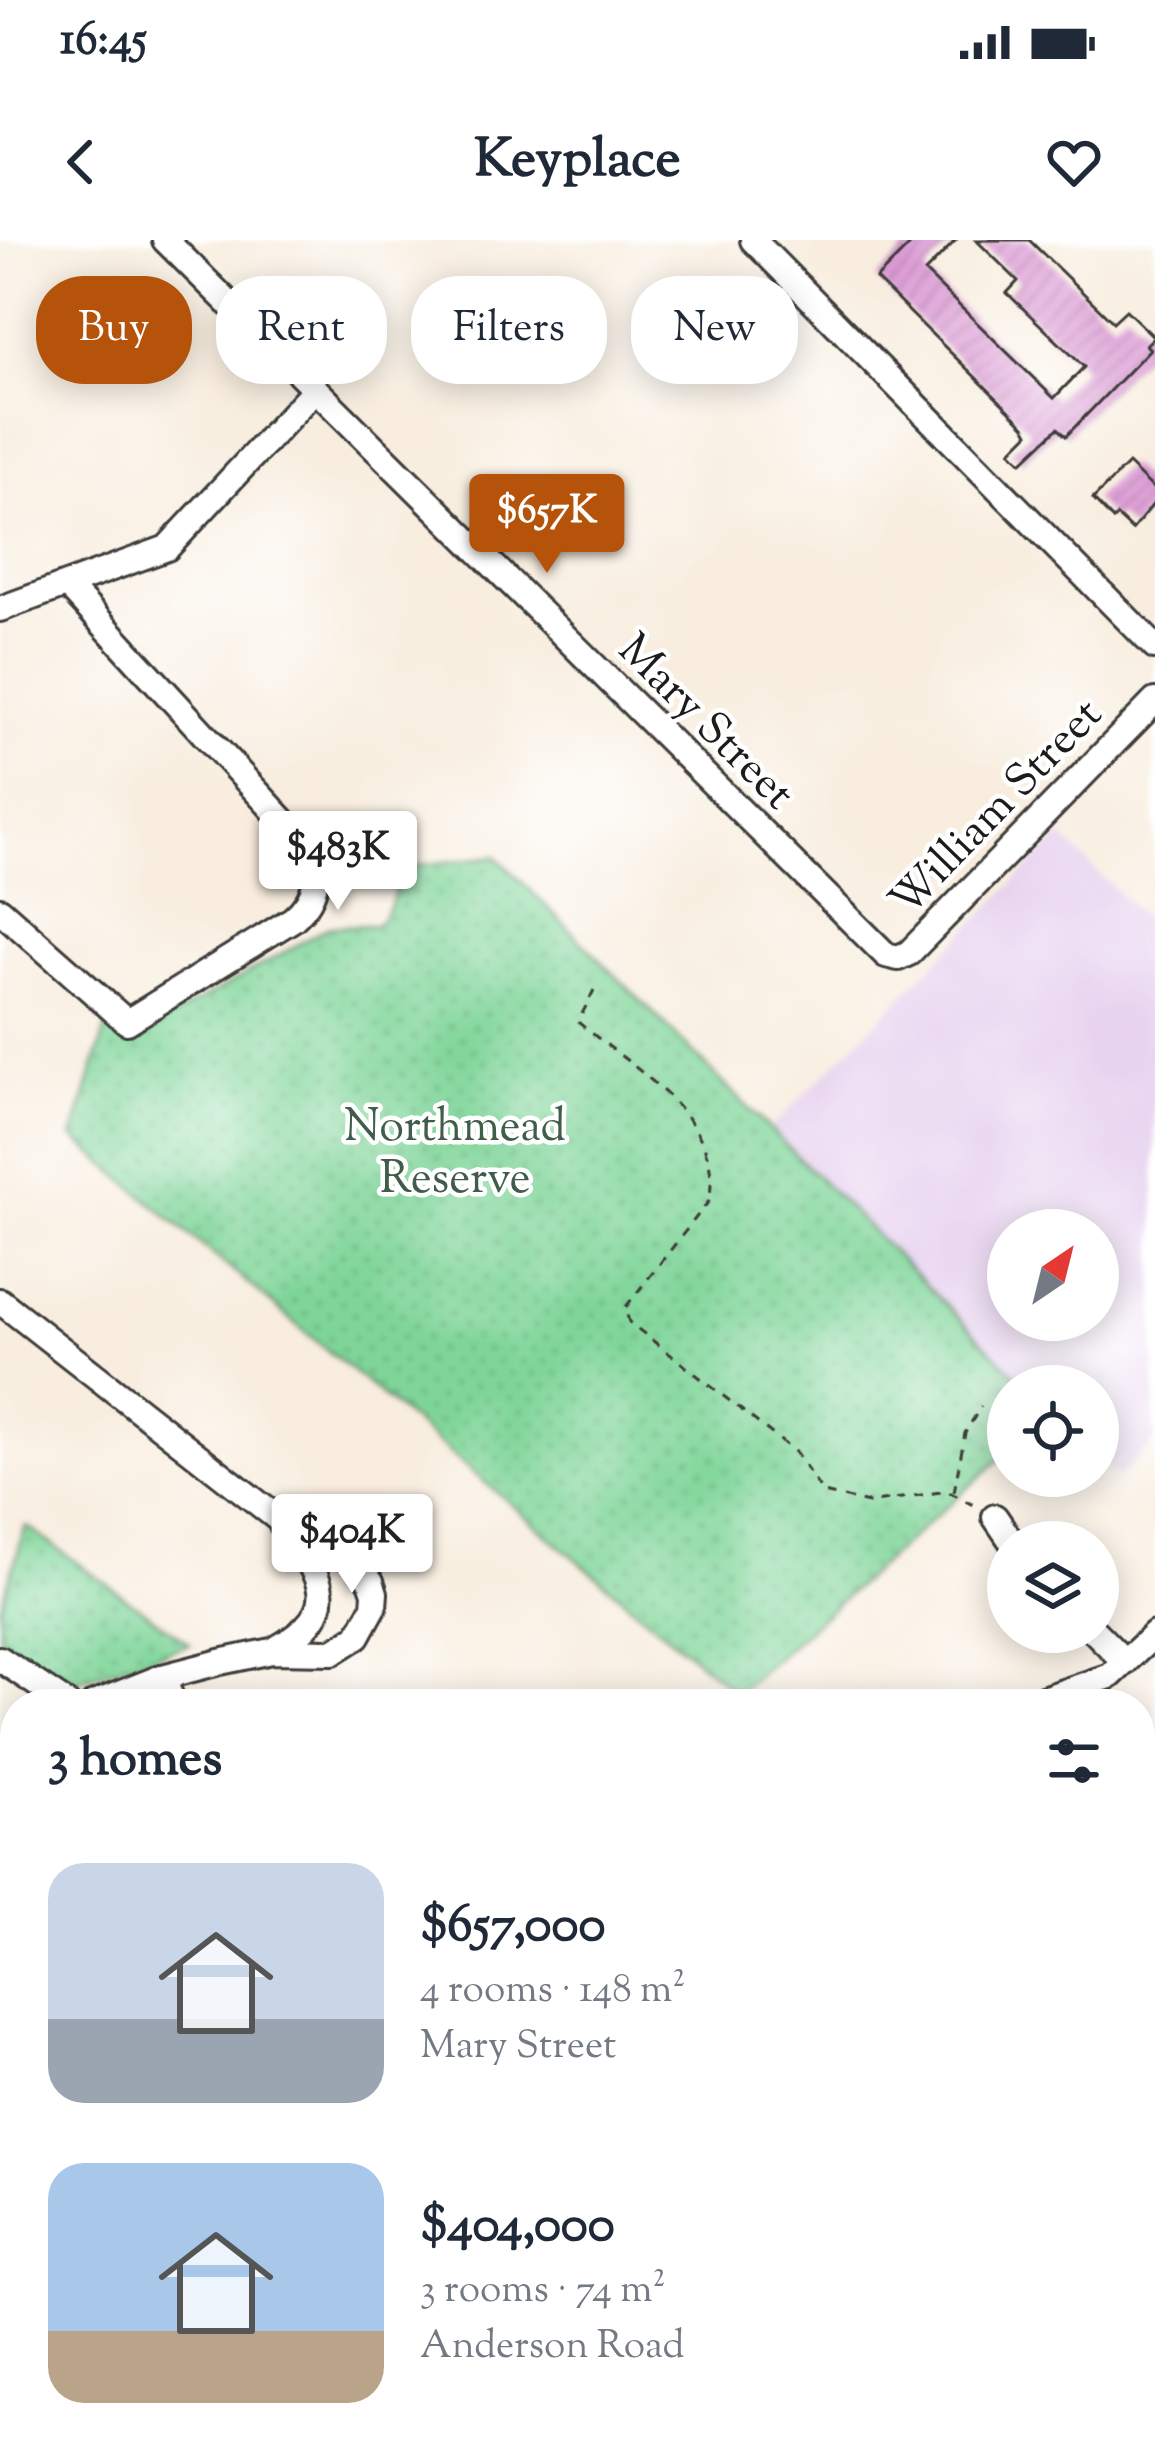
<!DOCTYPE html>
<meta charset="utf-8">
<style>
body{margin:0;font-family:"Sorts Mill Goudy",serif;background:#f6f6f7;color:#1f2937;height:100vh;display:flex;flex-direction:column;font-size:45px;white-space:nowrap}
*{box-sizing:border-box;margin:0}
p{font-size:39px;color:#747a83}
.icon{flex:none;width:66px;height:66px;fill:none;stroke:currentColor;stroke-width:2;stroke-linecap:round;stroke-linejoin:round}
.map{position:relative;flex:1;overflow:hidden}
.side{position:absolute;left:0px;top:1449px;width:1155px;height:771px;display:flex;flex-direction:column;background:#fff;border-radius:48px 48px 0 0;box-shadow:0 6px 30px #0003}
.side>*{flex:none}
.banner{position:absolute;left:36px;top:36px;width:1083px;height:108px;display:flex;gap:24px}
.needle{width:78px;rotate:35deg}
.controls{position:absolute;left:987px;top:969px;display:grid;gap:24px}
.controls a{display:grid;place-items:center;width:132px;height:132px;border-radius:50%;background:#fff;box-shadow:0 6px 30px #0003;font-size:60px}
.price{position:absolute;translate:-50% -102px;padding:0 27px;border-radius:12px;background:#fff;color:#222;font-size:39px;line-height:78px;filter:drop-shadow(0 3px 6px #0008)}
.price::after{content:'';position:absolute;left:50%;top:72px;width:36px;height:27px;margin-left:-18px;background:inherit;clip-path:polygon(0 0,100% 0,50% 100%)}
.price.selected{background:#b45309;color:#fff}
ul{padding:0;list-style:none}
li{display:flex;align-items:center;gap:36px;height:300px;padding:0 48px}
li span{display:grid;place-items:center;flex:none;width:336px;height:240px;border-radius:36px;color:#555}
li>.icon{margin-inline-start:auto}
span .icon{width:144px;height:144px;fill:#fffc;stroke-width:1}
li b{font-size:51px}
h2{display:flex;justify-content:space-between;align-items:center;height:144px;padding:0 48px;font-size:51px}
.chip{padding:0 42px;border-radius:48px;background:#fff;box-shadow:0 6px 30px #0003;font-size:42px;line-height:108px}
.chip.selected{background:#b45309;color:#fff}
.status{display:flex;justify-content:space-between;align-items:center;height:84px;padding:0 60px;background:#fff;direction:ltr}
.status svg{height:33px;fill:currentColor}
header{display:flex;justify-content:space-between;align-items:center;height:156px;padding:0 48px;background:#fff;font-size:54px;font-weight:700}
.map>svg:first-child{display:block}
.built{fill:#e7d2ef;fill-rule:evenodd}
.forest{fill:url(#forest-firs);stroke:#42694e;stroke-width:3}
.park{fill:url(#park-dots);stroke:#4e785a;stroke-width:3}
.building{fill:url(#building-hatch)}
.lines{fill:none;stroke-linecap:round;stroke-linejoin:round}
.minor-casing{stroke:#3d3b39;stroke-width:30}
.path{stroke:#3d3b39;stroke-width:3;stroke-dasharray:9 9;stroke-linecap:butt}
.minor{stroke:#fff;stroke-width:24}
.labels{text-anchor:middle;stroke-width:9;stroke-linejoin:round;paint-order:stroke}
.street-label{font-size:45px;fill:#1c1c1c;stroke:#fff}
.park-label{font-size:45px;fill:#3f5d48;stroke:#fff}
</style>
<div class="status"><b>16:45</b><svg viewBox="0 0 49 12"><path d="M0 12V9h3v3zM5 12V6h3v6zM10 12V3h3v9zM15 12V0h3v12zM26 1h20v11H26zM47 4h2v5h-2z"/></svg></div>
<header><svg class="icon" aria-label="back" viewBox="0 0 24 24"><path d="M15 5l-7 7 7 7"/></svg>Keyplace<svg class="icon" aria-label="heart" viewBox="0 0 24 24"><path d="M12 20l-8-8c-3-5 5-10 8-4 3-6 11-1 8 4z"/></svg></header>
<div class="map">
<svg width="1155" height="2219" viewBox="0 0 1155 2219">
<defs>
<pattern id="forest-firs" width="22" height="20" patternUnits="userSpaceOnUse" patternTransform="scale(3)"><rect width="22" height="20" fill="#67b681"/><path d="M5 1l3.5 6h-7zM16 11l3.5 6h-7z" fill="#549369"/></pattern>
<pattern id="park-dots" width="8" height="8" patternUnits="userSpaceOnUse" patternTransform="scale(3)"><rect width="8" height="8" fill="#7fd599"/><path d="M2 2h.1M6 6h.1" fill="none" stroke="#6db683" stroke-width="1.8" stroke-linecap="round"/></pattern>
<pattern id="building-hatch" width="6" height="6" patternUnits="userSpaceOnUse" patternTransform="scale(3)"><rect width="6" height="6" fill="#dc9ad4"/><path d="M-1 1l2-2M0 6l6-6M5 7l2-2" fill="none" stroke="#bc84b5"/></pattern>
</defs>
<rect width="100%" height="100%" fill="#fff"/>
<filter id="ink" filterUnits="userSpaceOnUse"><feTurbulence type="fractalNoise" baseFrequency=".00833" numOctaves="2"/><feDisplacementMap in="SourceGraphic" scale="24" xChannelSelector="R" yChannelSelector="G"/><feConvolveMatrix kernelMatrix="1 2 1 2 8 2 1 2 1" color-interpolation-filters="sRGB"/></filter>
<filter id="wash" filterUnits="userSpaceOnUse"><feTurbulence type="fractalNoise" baseFrequency=".004" numOctaves="4" result="noise"/><feDisplacementMap in="SourceGraphic" scale="48" xChannelSelector="R" yChannelSelector="G"/><feGaussianBlur stdDeviation="2.7" result="paint"/><feColorMatrix in="noise" values="0 0 0 0 0 0 0 0 0 0 0 0 0 0 0 0 0 1.4 0 .05"/><feComposite in="paint" operator="in"/></filter>
<g filter="url(#wash)">
<rect width="100%" height="100%" fill="#f8edde"/>
<path class="built" d="M1061,596L1155,689V1201L1118,1238L1098,1218V1146H1027L771,888ZM1008,990H1098V1080H1008Z"/>
<g class="forest">
<path d="M0,2131L15,2153V2205H87L109,2219H0Z"/>
<path d="M1155,2141V2219H1014L1039,2205H1140V2149Z"/>
</g>
<g class="park">
<path d="M496,616L1027,1146H1008V1212L736,1453L73,897L108,781L137,785L173,776L330,686L376,685C392,667 399,652 394,628Z"/>
<path d="M26,1286L190,1404L77,1441L55,1437L0,1397V1368Z"/>
</g>
<g id="blocks">
<g class="building">
<path d="M915,0H956L925,32L1054,158L1084,127L1007,53L1018,41L976,0H1029L1113,82L1126,70L1154,97L1146,105L1150,109L1066,196L1058,188L1022,222L1011,211L1029,193L1025,186L876,39Z"/>
<path d="M1128,224L1155,250V262L1132,290L1117,276L1113,280L1093,259Z"/>
</g>
</g>
</g>
<g filter="url(#ink)">
<use href="#blocks" fill-opacity="0" stroke="#3d3b39" stroke-width="3"/>
<g class="lines">
<defs>
<g id="minor">
<path d="M165,0L886,715L898,718L909,713L1155,461"/>
<path d="M753,0L1155,407"/>
<path d="M0,369L167,308L315,149"/>
<path d="M0,670L127,782L293,679C320,655 321,632 303,602L68,346"/>
<path d="M0,1061L277,1278L353,1321L371,1341L375,1353L374,1367L358,1396L333,1412L272,1411L220,1422L162,1437L94,1464"/>
<path d="M995,1277L1012,1302"/>
<path d="M1095,1392L1125,1422"/>
<path d="M276,1409C345,1369 323,1338 282,1285"/>
<path d="M0,1419L67,1464"/>
<path d="M162,1437L174,1464"/>
<path d="M1028,1464L1110,1436L1155,1394"/>
<path d="M0,1589L15,1568"/>
<path d="M1140,1716L1155,1708"/>
<path d="M0,1737L15,1748"/>
<path d="M1140,2000L1155,1991"/>
<path d="M172,2205L173,2219"/>
<path d="M752,2219L774,2205"/>
</g>
</defs>
<use href="#minor" class="minor-casing"/>
<g class="path">
<path d="M594,750L578,782C632,828 726,879 709,961L625,1068L629,1082L795,1212L823,1253L869,1263L947,1251L978,1267"/>
<path d="M954,1252L965,1193L981,1166"/>
</g>
<use href="#minor" class="minor"/>
</g>
</g>
<g class="labels">
<g class="street-label">
<text transform="translate(708 480) rotate(45)" y="16">Mary Street</text>
<text transform="translate(994 566) rotate(-46)" y="16">William Street</text>
</g>
<g class="park-label">
<text x="455" y="900">Northmead<tspan x="455" dy="52">Reserve</tspan></text>
</g>
</g>
</svg>
<div class="controls">
<a><svg class="needle" viewBox="-14 -14 28 28"><path d="M0-13l5 13h-10z" fill="#e53935"/><path d="M0 13l5-13h-10z" fill="#747a83"/></svg></a>
<a><svg class="icon" aria-label="locate" viewBox="0 0 24 24"><circle cx="12" cy="12" r="6"/><path d="M12 2v4M12 18v4M2 12h4M18 12h4"/></svg></a>
<a><svg class="icon" aria-label="layers" viewBox="0 0 24 24"><path d="M12 4l9 5-9 5-9-5zM3 14l9 5 9-5"/></svg></a>
</div>
<b class="price selected" style="left:547px;top:336px">$657K</b>
<b class="price" style="left:338px;top:673px">$483K</b>
<b class="price" style="left:352px;top:1356px">$404K</b>
<div class="banner">
<a class="chip selected">Buy</a>
<a class="chip">Rent</a>
<a class="chip">Filters</a>
<a class="chip">New</a>
</div>
<section class="side">
<h2>3 homes<svg class="icon" aria-label="filters" viewBox="0 0 24 24"><path d="M4 7h16M4 17h16"/><circle cx="9" cy="7" r="2"/><circle cx="15" cy="17" r="2"/></svg></h2>
<ul>
<li><span style="background:linear-gradient(#c9d6e8 65%,#9aa5b1 0)"><svg class="icon" aria-label="home" viewBox="0 0 24 24"><path d="M3 11l9-7 9 7M6 9v11h12V9"/></svg></span><div><b>$657,000</b><p>4 rooms · 148 m²</p><p>Mary Street</p></div></li>
<li><span style="background:linear-gradient(#a9c7e8 70%,#b9a48a 0)"><svg class="icon" aria-label="home" viewBox="0 0 24 24"><path d="M3 11l9-7 9 7M6 9v11h12V9"/></svg></span><div><b>$404,000</b><p>3 rooms · 74 m²</p><p>Anderson Road</p></div></li>
</ul>
</section>
</div>
